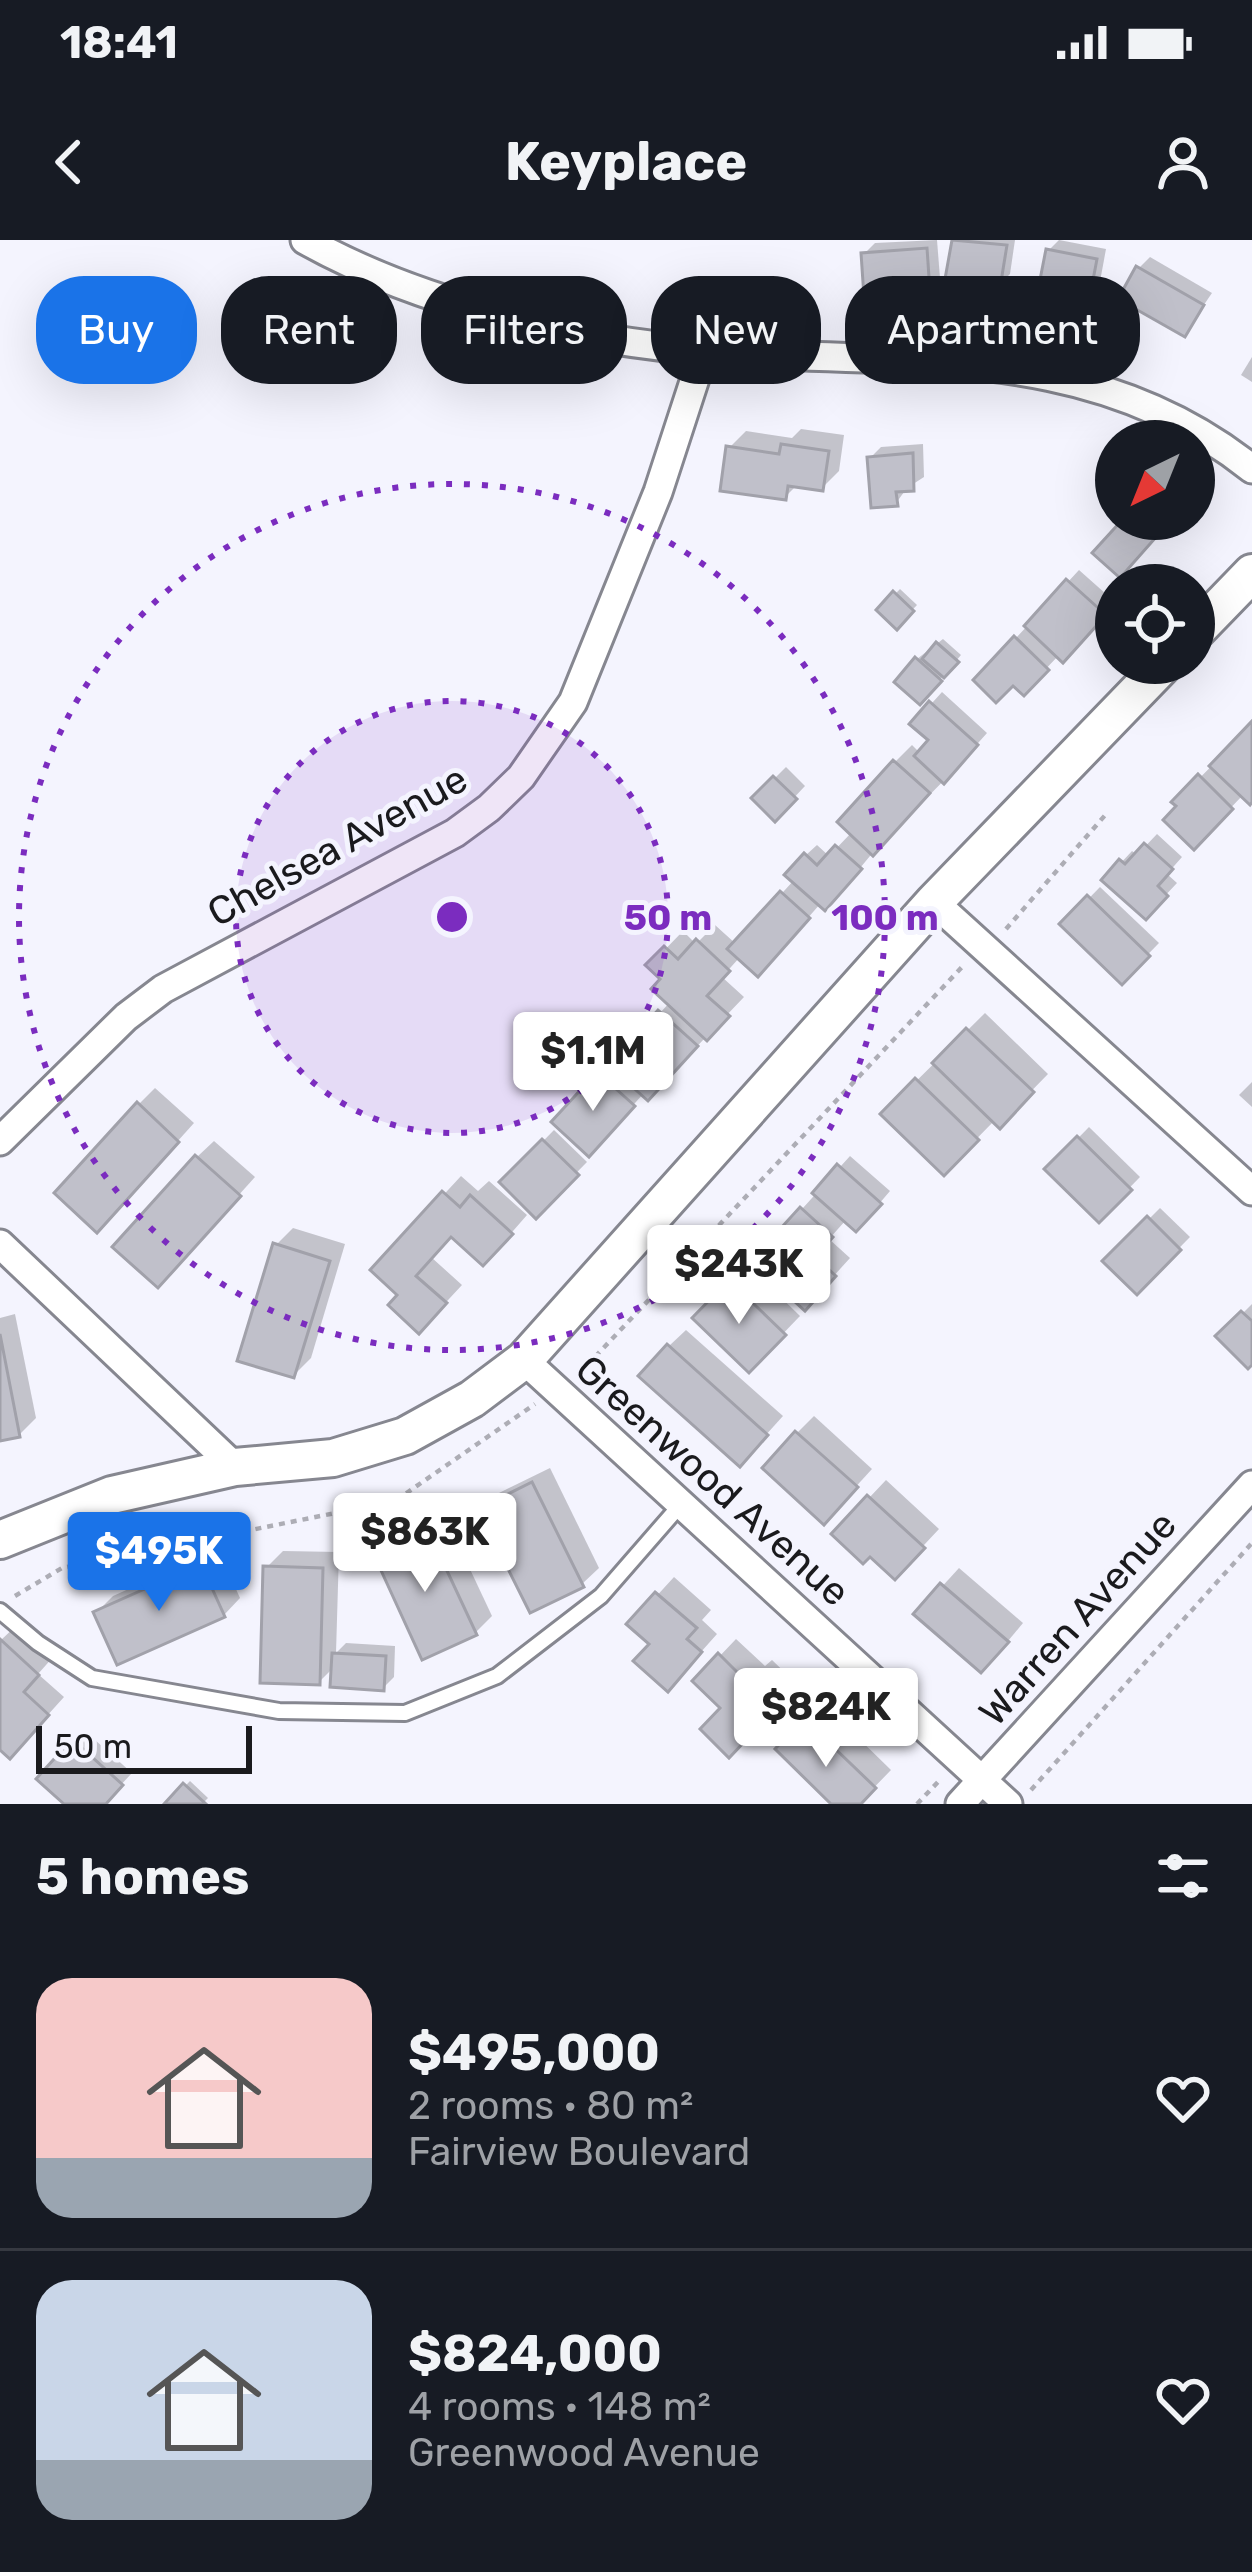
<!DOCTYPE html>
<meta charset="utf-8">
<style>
body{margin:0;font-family:Rubik,sans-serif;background:#242831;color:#f1f3f6;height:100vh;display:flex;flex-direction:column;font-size:45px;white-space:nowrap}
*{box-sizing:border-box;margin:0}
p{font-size:39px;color:#9ea1a6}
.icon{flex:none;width:66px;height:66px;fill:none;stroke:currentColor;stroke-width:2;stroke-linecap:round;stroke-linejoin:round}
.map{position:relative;height:1564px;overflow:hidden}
.sheet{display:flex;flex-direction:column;background:#171b24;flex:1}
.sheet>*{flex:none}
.banner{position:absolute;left:36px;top:36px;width:1182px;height:108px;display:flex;gap:24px}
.needle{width:78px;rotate:223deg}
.controls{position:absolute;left:1095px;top:180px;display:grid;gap:24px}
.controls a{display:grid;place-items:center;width:120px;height:120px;border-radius:50%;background:#171b24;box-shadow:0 12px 48px #0002;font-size:60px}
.scale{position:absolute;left:36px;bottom:30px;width:216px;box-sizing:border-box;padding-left:12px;border:6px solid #1a1a1d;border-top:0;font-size:33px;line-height:42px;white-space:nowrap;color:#1a1a1d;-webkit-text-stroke:9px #f4f4fe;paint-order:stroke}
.price{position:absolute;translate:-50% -102px;padding:0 27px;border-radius:12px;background:#fff;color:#222;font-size:39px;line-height:78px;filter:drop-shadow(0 3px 6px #0008)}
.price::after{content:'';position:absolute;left:50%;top:72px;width:36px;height:27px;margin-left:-18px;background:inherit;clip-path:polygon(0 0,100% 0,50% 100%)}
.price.selected{background:#1a73e8;color:#fff}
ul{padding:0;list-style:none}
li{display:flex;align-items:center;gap:36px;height:300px;padding:0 36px}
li+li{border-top:3px solid #363941}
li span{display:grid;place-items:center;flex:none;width:336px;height:240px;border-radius:36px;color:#555}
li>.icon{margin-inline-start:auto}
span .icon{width:144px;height:144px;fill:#fffc;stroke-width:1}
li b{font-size:51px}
h2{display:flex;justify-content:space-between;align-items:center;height:144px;padding:0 36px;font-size:51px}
.tag{padding:0 42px;border-radius:48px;background:#171b24;box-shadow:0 12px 48px #0002;font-size:42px;line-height:108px}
.tag.selected{background:#1a73e8;color:#fff}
.status{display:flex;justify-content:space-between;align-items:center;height:84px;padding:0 60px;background:#171b24;direction:ltr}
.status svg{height:33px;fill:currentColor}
header{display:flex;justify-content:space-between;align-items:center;height:156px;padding:0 36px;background:#171b24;font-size:54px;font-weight:700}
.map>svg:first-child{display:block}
.shadow{fill:#0003}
.building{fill:#c0c0ca;stroke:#a1a1aa;stroke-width:3}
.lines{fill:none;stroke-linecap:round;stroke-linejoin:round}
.lane-casing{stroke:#868790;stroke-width:20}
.street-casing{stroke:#868790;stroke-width:33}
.secondary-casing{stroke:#868790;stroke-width:42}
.path{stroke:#adadb5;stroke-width:4.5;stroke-dasharray:6 6;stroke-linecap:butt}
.lane{stroke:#fff;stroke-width:14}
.street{stroke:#fff;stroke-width:27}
.secondary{stroke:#fff;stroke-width:36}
.ring{fill:none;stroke:#7b2cbf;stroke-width:6;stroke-dasharray:6 12}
.labels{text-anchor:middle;stroke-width:10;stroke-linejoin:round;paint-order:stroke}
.street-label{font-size:39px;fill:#1a1a1d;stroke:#f4f4fe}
.centre{fill:#7b2cbf;stroke:#f4f4fe;stroke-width:6}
.ring-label{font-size:36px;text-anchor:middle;font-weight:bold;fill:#7b2cbf;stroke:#f4f4fe;stroke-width:10;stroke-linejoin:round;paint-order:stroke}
</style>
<div class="status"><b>18:41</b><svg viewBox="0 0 49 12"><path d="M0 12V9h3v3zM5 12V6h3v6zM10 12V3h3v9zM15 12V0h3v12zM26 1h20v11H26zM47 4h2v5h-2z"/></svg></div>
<header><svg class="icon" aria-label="back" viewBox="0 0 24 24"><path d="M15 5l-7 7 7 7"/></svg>Keyplace<svg class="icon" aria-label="person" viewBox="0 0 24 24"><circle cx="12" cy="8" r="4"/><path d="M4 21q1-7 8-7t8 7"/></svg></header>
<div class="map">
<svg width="1252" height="1564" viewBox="0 0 1252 1564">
<rect width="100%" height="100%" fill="#f4f4fe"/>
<g class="shadow">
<path d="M937,0L940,38L929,49L864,14L875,3Z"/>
<path d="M955,0H1015L1010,34L999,45L949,36Z"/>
<path d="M1059,0L1106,9L1099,47L1088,58L1049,10Z"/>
<path d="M1150,17L1212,53L1184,94L1139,28Z"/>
<path d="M1252,117V142L1241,135Z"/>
<path d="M801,189L844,195L839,231L822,248L798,244L785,257L729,208L746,191L792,198Z"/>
<path d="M923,204L924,237L907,248L896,263L870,218L881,207Z"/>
<path d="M1079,330L1115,362L1074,408L1059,415L1024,452L1013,442L977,440Z"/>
<path d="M900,349L917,365L897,386L880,370Z"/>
<path d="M943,399L961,415L931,450L917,419Z"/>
<path d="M942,452L987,493L955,529L870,616L836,657L821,663L769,722L740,717L722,737L744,757L665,840L644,853L600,902L555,882L610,823L601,815L614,801L631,784L641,794L670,762L665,738L650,725L683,691L696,704L715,685L736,704L794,640L806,615L817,605L829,616L852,592L841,582L895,522L912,505L920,513L932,500L914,483Z"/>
<path d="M1252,485V558L1243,555L1194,606L1176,562Z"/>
<path d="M786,527L805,546L775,578L755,558Z"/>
<path d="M1157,594L1182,617L1167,634L1177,643L1146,676L1105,640L1132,611L1137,615Z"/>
<path d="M1100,647L1159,703L1122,741L1064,684Z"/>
<path d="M985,773L1048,834L999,884L995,880L944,932L884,873Z"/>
<path d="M1252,842V867L1239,855Z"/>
<path d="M155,848L194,883L114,972L139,864Z"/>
<path d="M1089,887L1140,937L1099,979L1048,929Z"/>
<path d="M554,890L587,922L536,974L503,942Z"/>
<path d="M214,901L255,937L174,1027L197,917Z"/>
<path d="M850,916L890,951L867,978L846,980L829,999L850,1018L821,1050L755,1021Z"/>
<path d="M461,936L478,951L489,941L527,975L500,1006L452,994L431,1017L462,1045L436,1073L401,1054L374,1030Z"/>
<path d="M1160,968L1190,997L1137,1051L1107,1021Z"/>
<path d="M293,988L345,1004L311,1118L294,1135L276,1005Z"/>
<path d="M748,1025L800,1076L749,1129L696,1078Z"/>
<path d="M1252,1064V1121L1220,1096Z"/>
<path d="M15,1074L36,1178L19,1195L0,1198V1078Z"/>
<path d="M686,1090L783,1176L756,1206L669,1106Z"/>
<path d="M814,1176L872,1229L840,1264L797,1193Z"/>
<path d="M550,1228L599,1328L582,1344L482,1270L499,1253Z"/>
<path d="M886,1240L939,1289L895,1336L870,1313L835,1294Z"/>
<path d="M445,1276L492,1376L475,1393L378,1316L395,1299Z"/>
<path d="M218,1309L240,1358L224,1375L97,1372L113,1356Z"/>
<path d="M283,1311L339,1312L336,1413L346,1403L395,1406L394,1437L383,1448L334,1427L319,1442L266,1328Z"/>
<path d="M959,1328L1023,1383L998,1413L917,1374Z"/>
<path d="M674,1337L711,1370L702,1380L717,1394L684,1431L631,1384Z"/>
<path d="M18,1384L54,1416L38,1434L64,1457L27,1498L0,1506V1401Z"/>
<path d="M736,1399L765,1426L772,1420L797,1444L729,1513L724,1468L696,1441Z"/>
<path d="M814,1474L835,1494L844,1484L891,1530L858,1564H835L779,1509Z"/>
<path d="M85,1491L132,1533L103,1564H68L74,1502Z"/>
<path d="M190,1541L208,1558L202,1564H168Z"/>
</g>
<g class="building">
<path d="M952,0L1007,5L1000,48L945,39Z"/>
<path d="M927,8L930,52L864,57L861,13Z"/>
<path d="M1046,9L1097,19L1089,61L1038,50Z"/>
<path d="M1136,26L1204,65L1185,97L1118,59Z"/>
<path d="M781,204L829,211L823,251L788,246L786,260L720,251L726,206L779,214Z"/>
<path d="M913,213L914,251L896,252L898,266L871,268L867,217Z"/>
<path d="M1123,279H1172L1120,338L1092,313Z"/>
<path d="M1066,339L1106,375L1063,423L1024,386Z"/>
<path d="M893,351L914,371L897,390L876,370Z"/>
<path d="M1014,396L1049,430L1024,456L1013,446L996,463L973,440Z"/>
<path d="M936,402L959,422L944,438L922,419Z"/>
<path d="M915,417L942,441L920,465L894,442Z"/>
<path d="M929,461L978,505L944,544L914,516L928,500L909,484Z"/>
<path d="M1252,481V562L1250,565L1209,526Z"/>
<path d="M893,520L930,553L873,616L837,582Z"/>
<path d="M1198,534L1233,569L1194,610L1163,580L1176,566L1171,562Z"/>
<path d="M773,536L797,559L775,582L751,558Z"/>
<path d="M1144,603L1173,629L1158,646L1168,656L1146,680L1101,640L1119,619L1125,624Z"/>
<path d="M835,605L862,629L825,671L784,635L804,613L817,625Z"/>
<path d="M780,651L810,678L758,737L727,709Z"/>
<path d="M1087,655L1150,716L1122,745L1059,684Z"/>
<path d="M696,699L730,731L707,756L730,776L707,801L651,749L660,739L645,725L664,706L678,719Z"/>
<path d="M658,770L698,806L648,861L597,815L612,799L623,809Z"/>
<path d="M966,788L1034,852L1000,889L932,823Z"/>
<path d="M597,832L635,866L589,917L551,882Z"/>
<path d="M915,838L979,900L944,936L880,874Z"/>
<path d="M137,862L179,902L97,993L54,953Z"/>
<path d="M1077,896L1132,950L1099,983L1044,929Z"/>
<path d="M542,899L579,935L536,979L499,942Z"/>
<path d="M195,915L241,956L158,1048L112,1007Z"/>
<path d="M837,924L882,964L856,992L812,953Z"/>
<path d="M442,951L460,967L470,955L513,994L483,1026L451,997L416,1036L447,1063L419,1094L388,1065L397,1055L370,1030Z"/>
<path d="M800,967L833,997L815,1017L836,1036L805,1071L751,1021Z"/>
<path d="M1147,976L1181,1010L1137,1055L1102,1021Z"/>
<path d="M273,1003L330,1021L294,1138L237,1121Z"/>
<path d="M729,1040L786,1095L749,1133L692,1078Z"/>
<path d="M1241,1071L1252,1081V1125L1248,1129L1215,1096Z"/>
<path d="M0,1094L20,1197L0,1201Z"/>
<path d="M667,1104L768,1195L740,1227L638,1136Z"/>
<path d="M795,1191L858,1247L824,1285L762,1228Z"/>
<path d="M532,1242L584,1347L530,1373L478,1269Z"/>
<path d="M867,1255L925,1308L895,1340L870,1317L863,1324L831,1294Z"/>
<path d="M428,1290L477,1395L422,1420L374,1315Z"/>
<path d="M201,1324L225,1377L117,1425L93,1372Z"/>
<path d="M263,1326L323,1328L320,1445L260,1443Z"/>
<path d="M940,1343L1009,1402L981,1433L913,1374Z"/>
<path d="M655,1352L697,1388L687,1399L702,1412L668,1452L633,1421L649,1404L626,1384Z"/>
<path d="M0,1399L39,1435L24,1452L49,1475L10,1519L0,1510Z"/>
<path d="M332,1413L386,1416L384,1451L330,1447Z"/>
<path d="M718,1413L746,1441L753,1434L782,1462L729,1518L700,1489L720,1468L692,1441Z"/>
<path d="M795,1488L816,1508L825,1499L876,1548L861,1564H831L775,1509Z"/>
<path d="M72,1499L123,1545L106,1564H64L36,1539Z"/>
<path d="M183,1543L206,1564H164Z"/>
</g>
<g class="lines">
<defs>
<path id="lane" d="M0,1371L38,1403L92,1438L279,1471L405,1473L497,1436L601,1356L682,1263"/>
<g id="street">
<path d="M305,0C421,65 577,101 709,111C901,126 1092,100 1252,229"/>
<path d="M934,662L1252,951"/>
<path d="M0,901L126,777L163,749L455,593L489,568L521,537L573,462L658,252L704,111"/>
<path d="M0,1004L235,1227"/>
<path d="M524,1120L1008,1564"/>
<path d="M960,1564L1252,1245"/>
</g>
<g id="secondary">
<path d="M1194,393L1252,333"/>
<path d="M0,1300L112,1255L235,1227L333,1218L405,1196L472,1159L524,1120L934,662L1165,423"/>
</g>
</defs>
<use href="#lane" class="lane-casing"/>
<use href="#street" class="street-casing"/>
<use href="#secondary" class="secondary-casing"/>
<g class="path">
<path d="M1006,689L1107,573"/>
<path d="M579,1134L962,727"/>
<path d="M15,1356L62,1328L395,1261L535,1164"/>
<path d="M1031,1550L1252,1303"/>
<path d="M917,1564L938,1542"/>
</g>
<use href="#lane" class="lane"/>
<use href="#street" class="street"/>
<use href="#secondary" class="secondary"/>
</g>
<circle cx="452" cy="677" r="216" fill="#7b2cbf" fill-opacity=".12"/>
<g class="ring">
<circle cx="452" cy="677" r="216"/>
<circle cx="452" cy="677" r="433"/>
</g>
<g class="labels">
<g class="street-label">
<text transform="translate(337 605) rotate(-29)" y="14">Chelsea Avenue</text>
<text transform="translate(713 1240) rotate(42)" y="14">Greenwood Avenue</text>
<text transform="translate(1077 1378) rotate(-48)" y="14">Warren Avenue</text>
</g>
</g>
<circle cx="452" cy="677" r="18" class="centre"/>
<g class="ring-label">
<text x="668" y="690">50 m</text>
<text x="885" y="690">100 m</text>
</g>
</svg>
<div class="controls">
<a><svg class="needle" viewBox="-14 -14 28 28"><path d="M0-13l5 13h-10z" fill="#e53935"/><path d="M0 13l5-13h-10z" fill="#9ea1a6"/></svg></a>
<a><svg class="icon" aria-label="locate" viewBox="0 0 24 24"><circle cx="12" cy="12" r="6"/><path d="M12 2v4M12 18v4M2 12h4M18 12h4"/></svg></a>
</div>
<div class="scale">50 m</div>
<b class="price" style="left:593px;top:874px">$1.1M</b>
<b class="price" style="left:739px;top:1087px">$243K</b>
<b class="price" style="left:425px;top:1355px">$863K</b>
<b class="price selected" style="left:159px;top:1374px">$495K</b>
<b class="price" style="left:826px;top:1530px">$824K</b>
<div class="banner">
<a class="tag selected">Buy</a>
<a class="tag">Rent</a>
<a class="tag">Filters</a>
<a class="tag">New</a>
<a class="tag">Apartment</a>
</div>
</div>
<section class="sheet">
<h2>5 homes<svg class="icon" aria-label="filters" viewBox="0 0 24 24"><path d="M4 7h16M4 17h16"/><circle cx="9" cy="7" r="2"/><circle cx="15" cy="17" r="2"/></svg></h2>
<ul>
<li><span style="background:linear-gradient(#f6c9c9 75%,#9aa5b1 0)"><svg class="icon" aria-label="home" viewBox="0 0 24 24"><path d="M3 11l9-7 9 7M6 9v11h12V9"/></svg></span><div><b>$495,000</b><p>2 rooms · 80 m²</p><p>Fairview Boulevard</p></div><svg class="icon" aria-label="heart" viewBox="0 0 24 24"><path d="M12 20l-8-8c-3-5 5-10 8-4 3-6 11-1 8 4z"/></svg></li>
<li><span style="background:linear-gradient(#c9d6e8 75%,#9aa5b1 0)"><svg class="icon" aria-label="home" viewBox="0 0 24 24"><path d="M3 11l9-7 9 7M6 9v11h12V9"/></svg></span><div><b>$824,000</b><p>4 rooms · 148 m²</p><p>Greenwood Avenue</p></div><svg class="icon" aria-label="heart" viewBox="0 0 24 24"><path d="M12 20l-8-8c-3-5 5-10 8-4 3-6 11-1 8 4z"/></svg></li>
</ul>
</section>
